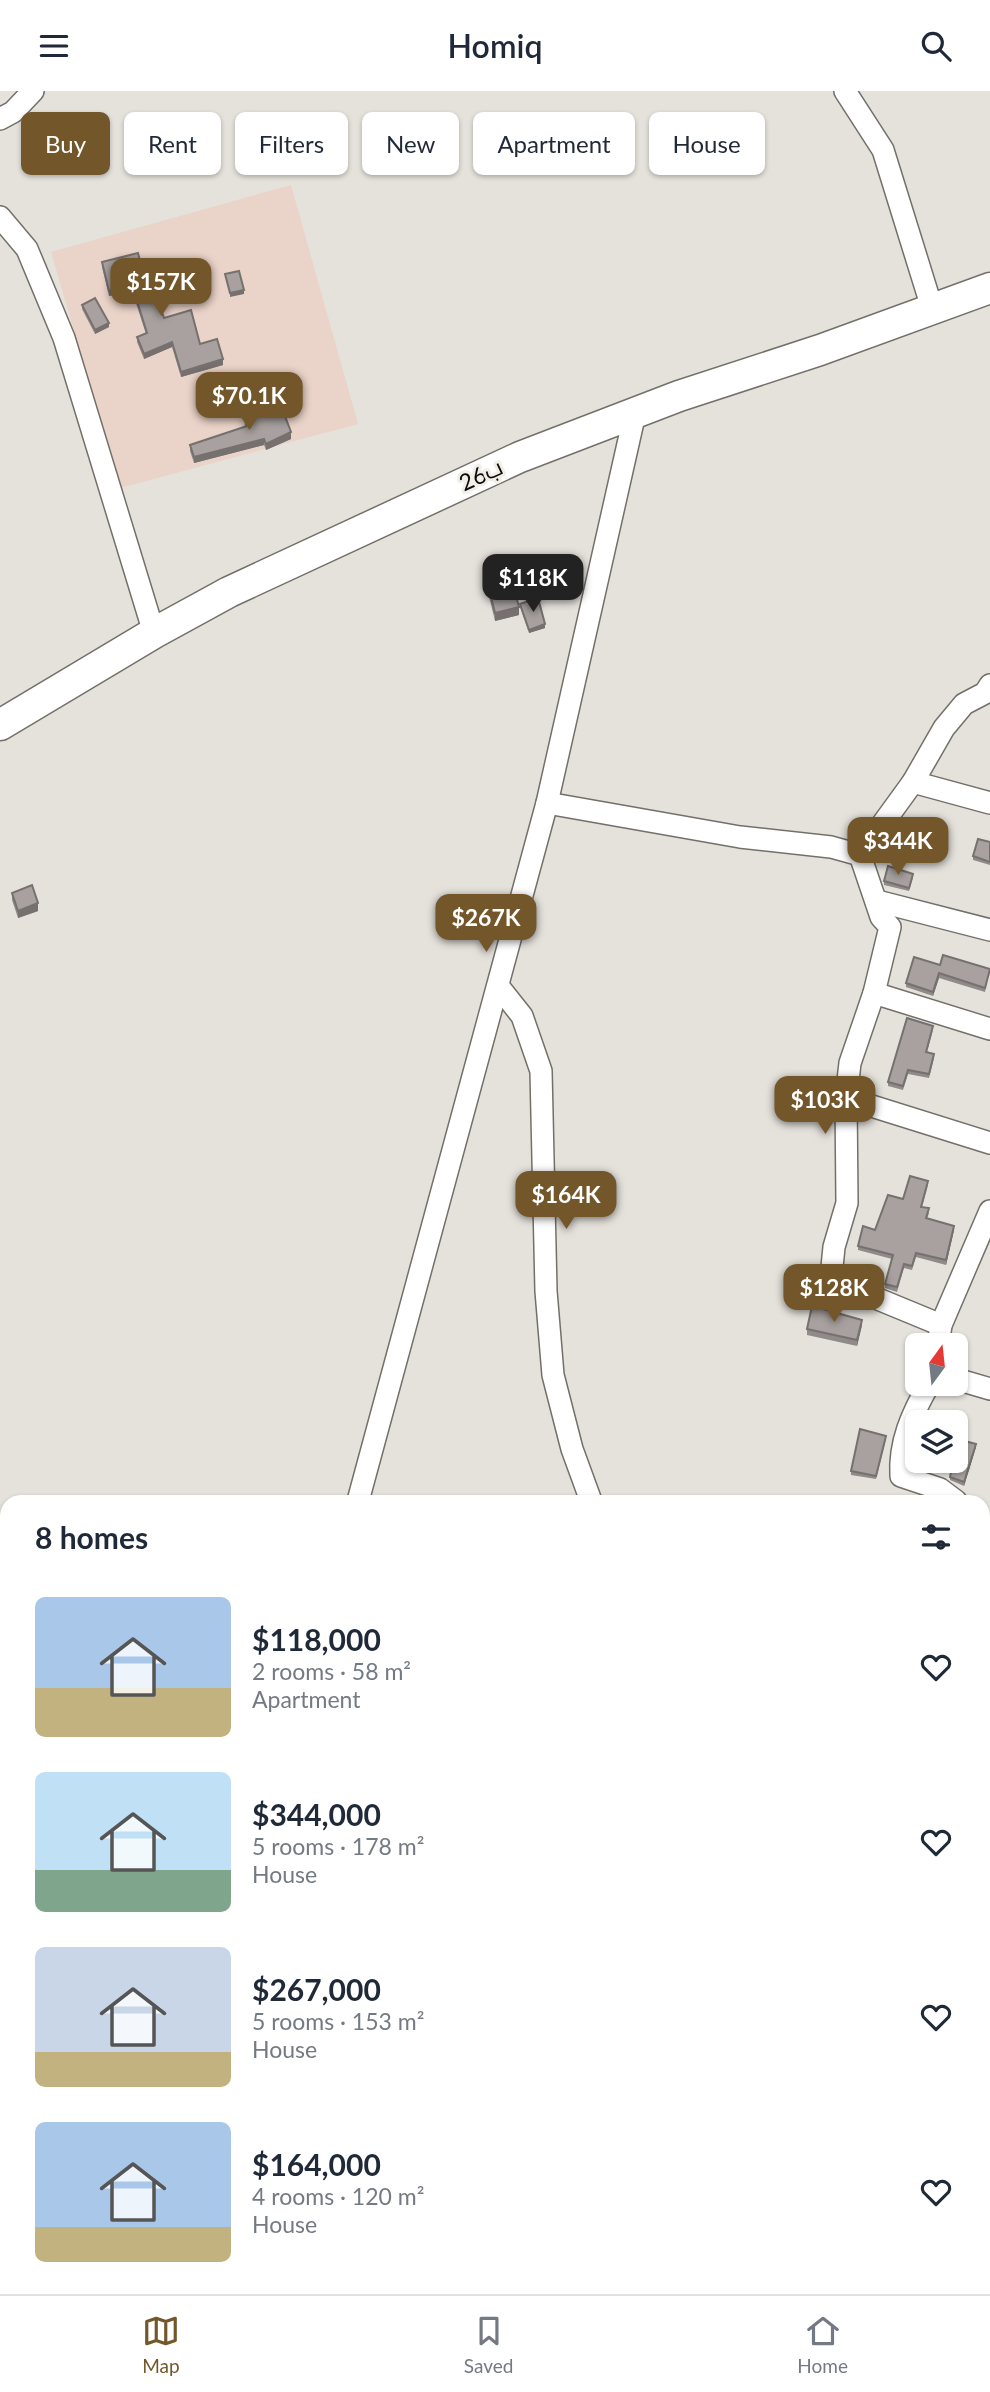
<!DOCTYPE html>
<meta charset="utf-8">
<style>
body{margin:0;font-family:Lato,Cairo,sans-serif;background:#f2f2f3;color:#1f2937;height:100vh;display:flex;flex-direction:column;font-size:26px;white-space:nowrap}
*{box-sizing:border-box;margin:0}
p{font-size:23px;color:#747a83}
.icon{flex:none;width:38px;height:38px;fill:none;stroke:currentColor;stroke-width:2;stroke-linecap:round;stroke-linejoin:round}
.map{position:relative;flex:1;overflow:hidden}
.side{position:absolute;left:0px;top:1404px;width:990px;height:800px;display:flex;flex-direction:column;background:#fff;border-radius:21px 21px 0 0;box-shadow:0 2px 5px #0004}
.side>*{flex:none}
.hud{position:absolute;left:21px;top:21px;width:948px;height:63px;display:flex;gap:14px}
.needle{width:46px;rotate:15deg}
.controls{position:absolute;left:905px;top:1242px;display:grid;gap:14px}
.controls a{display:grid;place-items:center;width:63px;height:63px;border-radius:10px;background:#fff;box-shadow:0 2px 5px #0004;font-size:35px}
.price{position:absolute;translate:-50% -60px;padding:0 16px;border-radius:14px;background:#73572a;color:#fff;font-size:23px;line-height:46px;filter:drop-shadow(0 2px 4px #0008)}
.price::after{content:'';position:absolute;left:50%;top:42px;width:21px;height:16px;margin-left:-10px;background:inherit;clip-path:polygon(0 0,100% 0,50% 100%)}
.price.current{background:#222;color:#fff}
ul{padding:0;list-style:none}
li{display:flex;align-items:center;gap:21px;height:175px;padding:0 35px}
li span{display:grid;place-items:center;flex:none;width:196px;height:140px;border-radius:10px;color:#555}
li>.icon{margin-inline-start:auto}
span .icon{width:84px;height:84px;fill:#fffc;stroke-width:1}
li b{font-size:30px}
h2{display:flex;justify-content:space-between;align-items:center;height:84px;padding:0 35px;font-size:30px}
.chip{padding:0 24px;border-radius:10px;background:#fff;box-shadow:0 2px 5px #0004;font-size:24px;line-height:63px}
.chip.current{background:#73572a;color:#fff}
header{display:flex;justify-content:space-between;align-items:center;height:91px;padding:0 35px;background:#fff;font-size:32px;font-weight:600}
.menu{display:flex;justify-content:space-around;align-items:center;height:98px;border-top:2px solid #e0e1e3;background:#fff;font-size:19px;color:#747a83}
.menu a{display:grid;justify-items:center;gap:4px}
.menu .current{color:#73572a}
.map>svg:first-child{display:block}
.industrial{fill:#ead3c8}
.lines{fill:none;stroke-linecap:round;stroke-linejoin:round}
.minor-casing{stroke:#73706a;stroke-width:24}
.highway-casing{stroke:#73706a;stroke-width:33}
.minor{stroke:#fff;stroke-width:21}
.highway{stroke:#fff;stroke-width:30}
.wall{fill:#908a89}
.shaded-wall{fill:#76716f}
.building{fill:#a8a19f;stroke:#76716f;stroke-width:2}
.labels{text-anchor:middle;stroke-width:6;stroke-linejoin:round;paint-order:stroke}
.street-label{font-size:23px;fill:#0c0b09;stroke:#f2efe9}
</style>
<header><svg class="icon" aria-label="menu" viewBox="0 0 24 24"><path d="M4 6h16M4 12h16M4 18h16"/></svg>Homiq<svg class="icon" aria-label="search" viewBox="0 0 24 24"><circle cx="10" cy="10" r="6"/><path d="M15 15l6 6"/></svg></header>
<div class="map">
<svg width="990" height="2203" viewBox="0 0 990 2203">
<rect width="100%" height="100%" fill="#e5e2dc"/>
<path class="industrial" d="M291,94L358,333L120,397L51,161Z"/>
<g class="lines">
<defs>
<g id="minor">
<path d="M845,0L883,59L932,217"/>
<path d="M0,28L13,21L33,0"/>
<path d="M0,126L27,158L64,247L154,542"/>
<path d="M913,691L990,712"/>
<path d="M547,712L740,746L831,756L860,764L913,691L944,637L964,613L985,602L990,594"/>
<path d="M860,764L881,826L890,836L874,902L850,972L846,1007L847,1112L834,1156L832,1176L844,1194L941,1234"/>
<path d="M877,810L990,839"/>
<path d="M499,896L522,925L541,980L546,1200L553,1284L572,1358L591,1410"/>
<path d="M874,902L990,938"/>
<path d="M846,1007L990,1052"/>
<path d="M938,1255L941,1234L990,1120"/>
<path d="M956,1288L990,1298"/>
<path d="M929,1293C912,1323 899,1351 901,1385L940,1398L956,1410"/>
<path d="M358,1410L547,712L635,322"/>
<path d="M984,1438L990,1443"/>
<path d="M984,1552L990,1547"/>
<path d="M984,1742L990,1719"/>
<path d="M0,1930L7,1926"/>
<path d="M984,2028L990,2029"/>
<path d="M821,2196L827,2203"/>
<path d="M143,2203L145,2196"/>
<path d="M293,2203L294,2196"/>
<path d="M468,2203L482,2196"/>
</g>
<path id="highway" d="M0,634L154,542L229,501L520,366L679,305L820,259L990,197"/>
</defs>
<use href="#minor" class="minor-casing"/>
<use href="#highway" class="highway-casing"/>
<use href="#minor" class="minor"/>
<use href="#highway" class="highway"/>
</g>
<g class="wall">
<path d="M138,162L151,212L164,227L200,253L223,274L181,286L172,256L144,268L137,251V246L146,243L132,200L109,205L102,176V171Z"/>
<path d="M82,214L109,236L95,243L82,218Z"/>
<path d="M244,324L291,348L266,359L264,354L194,372L190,360V354L245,336Z"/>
<path d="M486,486L519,524L495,530L486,493Z"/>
<path d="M520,513L545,537L529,542L520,516Z"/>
<path d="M990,751V774L973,769V765Z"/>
<path d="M913,787L909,800L884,794V790Z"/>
<path d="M12,802L38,820L18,827L12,809Z"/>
<path d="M940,874L990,878L985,901L939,887L933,905L906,896V892Z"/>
<path d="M933,939L927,961L934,967L929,987L908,983L903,999L888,995V991Z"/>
<path d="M928,1094L922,1116L929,1122L927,1128L954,1139L946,1174L916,1166L912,1179L904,1177L897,1201L885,1197V1193L892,1168L858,1159V1155L903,1108Z"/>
<path d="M862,1234L857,1255L807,1244V1238Z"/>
<path d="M886,1348L876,1388L851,1384V1380Z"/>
<path d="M976,1356L964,1395L950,1389V1386Z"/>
<path d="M990,1875V1974L984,1972V1908Z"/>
<path d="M388,2196H408L406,2202Z"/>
<path d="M413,2196H451L450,2203H436Z"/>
</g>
<g class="shaded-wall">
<path d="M132,194V200L109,205V200Z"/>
<path d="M244,199V203L230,206V202Z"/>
<path d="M109,232V236L95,243V239Z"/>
<path d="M172,251V256L144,268V263Z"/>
<path d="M223,268V274L181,286V281Z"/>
<path d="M291,341V348L266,359V353Z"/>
<path d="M264,348V354L194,372V366Z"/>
<path d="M519,516V524L495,530V522Z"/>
<path d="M545,533V537L529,542V539Z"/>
<path d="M38,812V820L18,827V820Z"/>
<path d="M939,882V887L933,905V901Z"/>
<path d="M954,1135V1139L946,1174V1169Z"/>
<path d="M862,1229V1234L857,1255V1249Z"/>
<path d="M976,1353V1356L964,1395V1391Z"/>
</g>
<g class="building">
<path d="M138,162L151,212L158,209L164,227L191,219L200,253L217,248L223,268L181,281L172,251L144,263L137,246L147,242L132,194L109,200L102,171Z"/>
<path d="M239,180L244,199L230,202L225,183Z"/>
<path d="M95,207L109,232L95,239L82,214Z"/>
<path d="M280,312L291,341L266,353L264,348L194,366L190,354L247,335L244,324Z"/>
<path d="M510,482L519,516L495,522L486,486Z"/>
<path d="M538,507L545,533L529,539L520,513Z"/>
<path d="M978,748L990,751V771L973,765Z"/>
<path d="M888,775L913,783L909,797L884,790Z"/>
<path d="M32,794L38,812L18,820L12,802Z"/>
<path d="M943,864L990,878L985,897L939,882L933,901L906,892L914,866L940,874Z"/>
<path d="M907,927L933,935L926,961L934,963L929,983L908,979L903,995L888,991Z"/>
<path d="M910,1085L928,1090L921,1116L929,1117L926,1127L954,1135L946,1169L916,1162L912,1175L904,1173L897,1196L885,1193L893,1164L858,1155L863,1135L875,1139L888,1104L903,1108Z"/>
<path d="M812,1215L862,1229L857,1249L807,1238Z"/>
<path d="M860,1338L886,1345L876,1385L851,1380Z"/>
<path d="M957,1348L976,1353L964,1391L950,1386L953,1370H956V1358Z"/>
<path d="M990,1875V1969L984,1967V1908Z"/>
<path d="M218,2196H270L268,2203H216Z"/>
<path d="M426,2196H450L449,2203Z"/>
</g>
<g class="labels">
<g class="street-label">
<text transform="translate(481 384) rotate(-25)" y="8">26ب</text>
</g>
</g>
</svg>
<div class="controls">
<a><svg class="needle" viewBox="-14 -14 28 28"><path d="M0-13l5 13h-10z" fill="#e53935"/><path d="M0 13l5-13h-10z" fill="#747a83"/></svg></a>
<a><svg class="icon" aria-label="layers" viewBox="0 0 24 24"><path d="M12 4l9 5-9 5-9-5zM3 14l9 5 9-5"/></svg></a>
</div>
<b class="price" style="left:161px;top:227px">$157K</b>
<b class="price" style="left:249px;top:341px">$70.1K</b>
<b class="price current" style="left:533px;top:523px">$118K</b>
<b class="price" style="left:898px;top:786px">$344K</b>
<b class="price" style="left:486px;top:863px">$267K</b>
<b class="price" style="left:825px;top:1045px">$103K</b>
<b class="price" style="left:566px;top:1140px">$164K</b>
<b class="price" style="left:834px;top:1233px">$128K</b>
<div class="hud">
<a class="chip current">Buy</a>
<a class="chip">Rent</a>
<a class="chip">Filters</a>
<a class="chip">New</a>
<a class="chip">Apartment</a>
<a class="chip">House</a>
</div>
<section class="side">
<h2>8 homes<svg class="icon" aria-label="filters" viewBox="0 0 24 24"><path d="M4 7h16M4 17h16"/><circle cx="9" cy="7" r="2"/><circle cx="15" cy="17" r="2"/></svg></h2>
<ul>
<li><span style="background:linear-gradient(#a9c7e8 65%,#c2b280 0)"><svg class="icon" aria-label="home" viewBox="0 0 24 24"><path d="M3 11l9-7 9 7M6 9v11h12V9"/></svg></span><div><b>$118,000</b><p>2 rooms · 58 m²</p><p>Apartment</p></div><svg class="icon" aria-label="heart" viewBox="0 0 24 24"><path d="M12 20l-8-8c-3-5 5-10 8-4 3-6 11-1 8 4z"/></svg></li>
<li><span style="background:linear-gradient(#bfe0f5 70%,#7fa58c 0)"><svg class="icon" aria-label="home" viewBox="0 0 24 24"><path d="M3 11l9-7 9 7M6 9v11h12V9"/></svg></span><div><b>$344,000</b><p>5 rooms · 178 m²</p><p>House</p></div><svg class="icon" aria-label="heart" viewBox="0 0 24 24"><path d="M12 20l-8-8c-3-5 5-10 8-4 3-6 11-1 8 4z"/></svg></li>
<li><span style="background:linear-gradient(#c9d6e8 75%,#c2b280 0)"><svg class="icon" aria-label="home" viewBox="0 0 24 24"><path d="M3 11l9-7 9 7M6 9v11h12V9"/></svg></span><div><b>$267,000</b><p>5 rooms · 153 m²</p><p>House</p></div><svg class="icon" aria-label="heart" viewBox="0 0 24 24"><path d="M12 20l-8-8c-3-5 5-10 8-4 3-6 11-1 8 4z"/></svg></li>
<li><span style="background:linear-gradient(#a9c7e8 75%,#c2b280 0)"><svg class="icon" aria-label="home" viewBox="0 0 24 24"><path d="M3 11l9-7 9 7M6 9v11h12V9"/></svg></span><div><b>$164,000</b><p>4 rooms · 120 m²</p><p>House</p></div><svg class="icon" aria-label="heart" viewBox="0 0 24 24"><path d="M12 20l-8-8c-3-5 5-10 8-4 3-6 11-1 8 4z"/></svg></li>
</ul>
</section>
</div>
<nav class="menu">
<a class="current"><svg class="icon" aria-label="map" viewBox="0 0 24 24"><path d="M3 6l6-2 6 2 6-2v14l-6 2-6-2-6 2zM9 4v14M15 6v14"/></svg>Map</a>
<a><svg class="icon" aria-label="saved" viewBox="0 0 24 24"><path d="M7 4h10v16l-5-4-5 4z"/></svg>Saved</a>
<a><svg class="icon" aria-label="home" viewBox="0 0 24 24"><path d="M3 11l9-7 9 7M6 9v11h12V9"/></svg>Home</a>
</nav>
